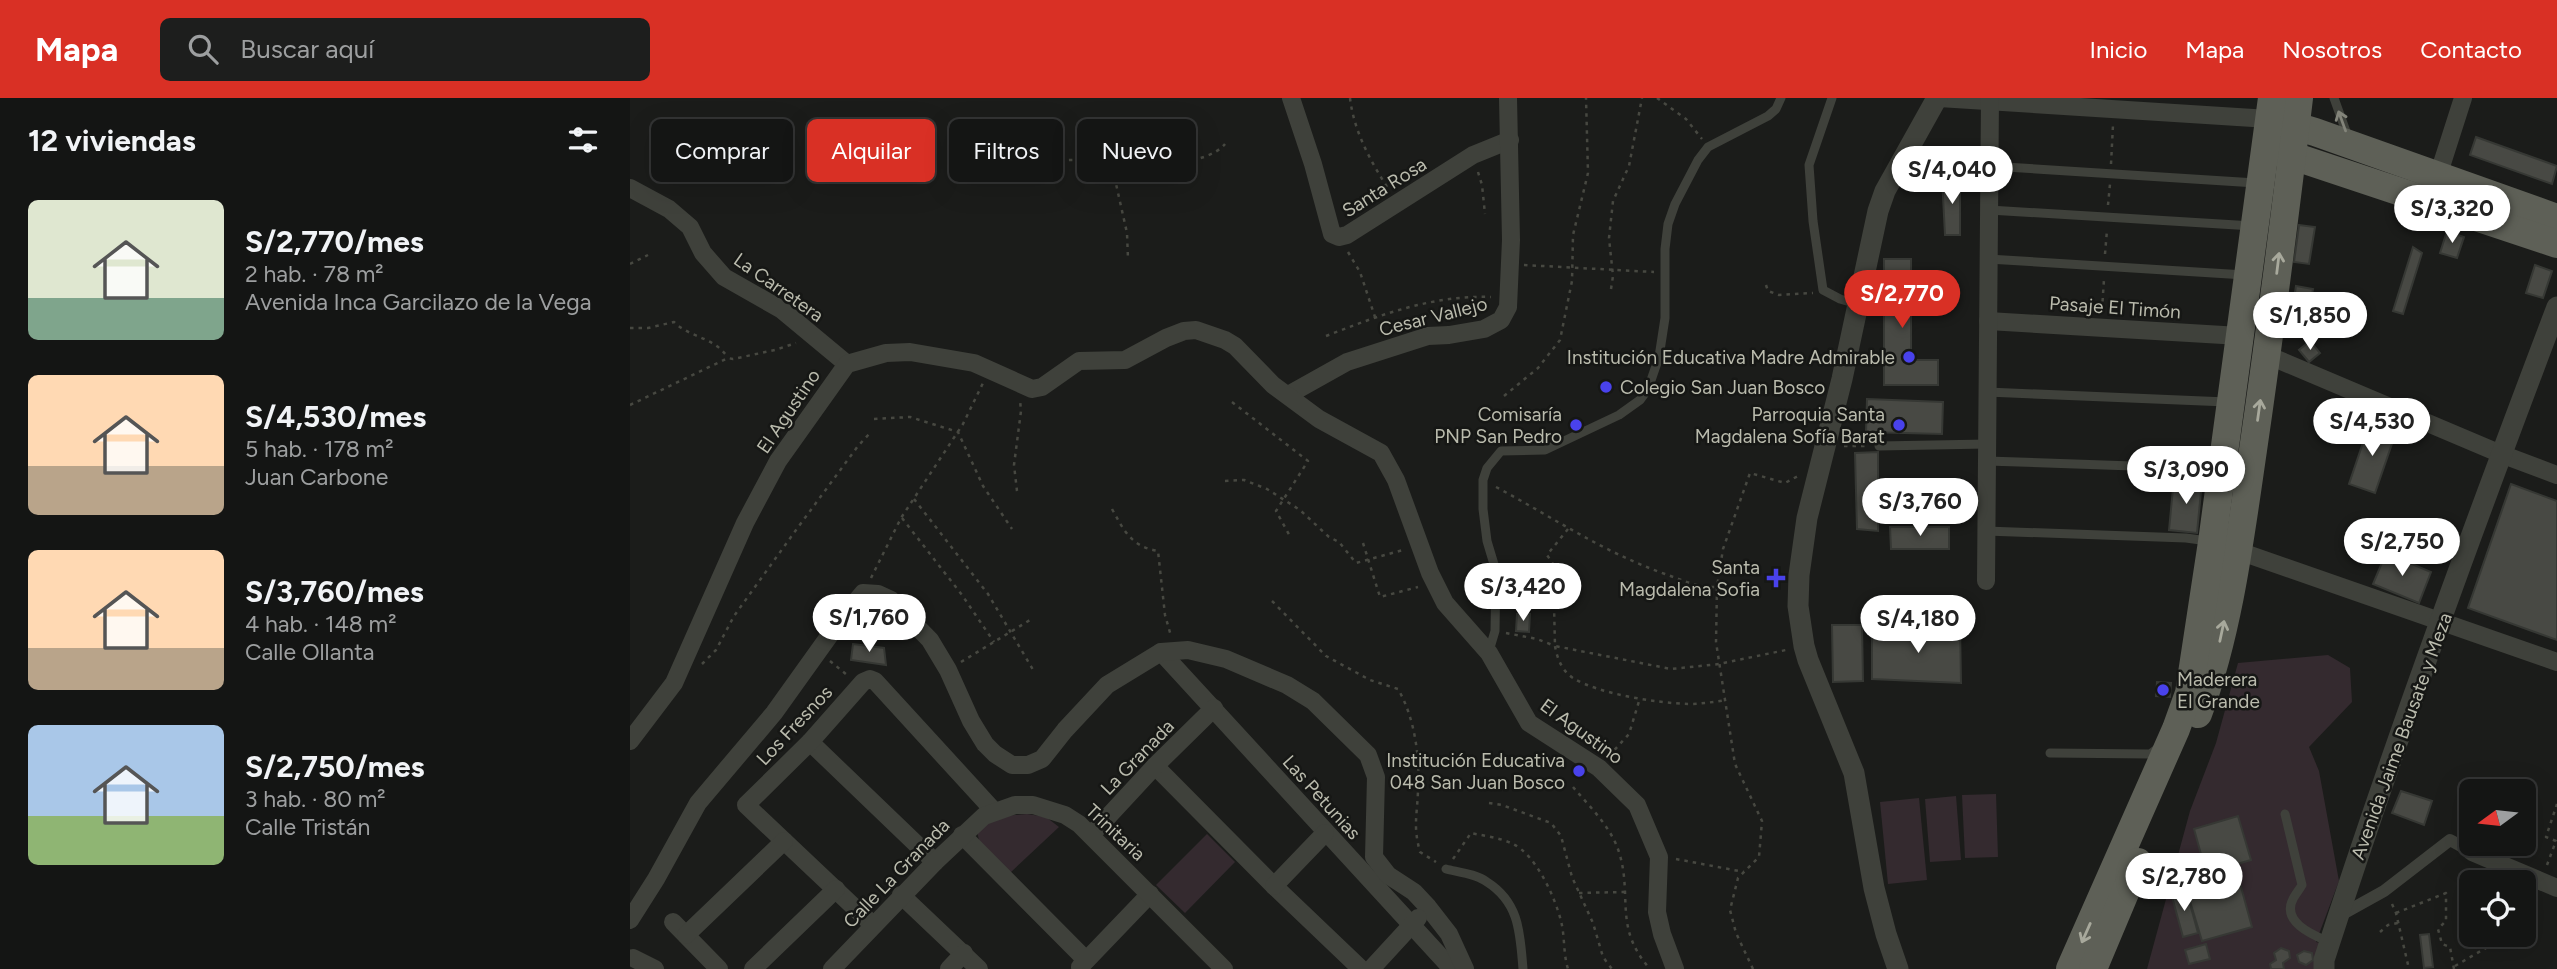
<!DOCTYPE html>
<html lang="es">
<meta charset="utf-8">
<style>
body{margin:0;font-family:Figtree,sans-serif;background:#1d1e1d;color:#f1f3f6;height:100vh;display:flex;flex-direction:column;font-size:26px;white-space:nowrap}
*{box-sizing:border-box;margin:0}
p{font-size:23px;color:#9d9fa0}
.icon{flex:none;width:38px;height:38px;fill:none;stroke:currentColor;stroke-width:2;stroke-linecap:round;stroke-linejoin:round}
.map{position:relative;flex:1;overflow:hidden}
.details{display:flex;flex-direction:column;background:#141514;width:630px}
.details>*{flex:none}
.top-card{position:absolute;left:21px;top:21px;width:665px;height:63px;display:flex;gap:14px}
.needle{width:46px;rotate:255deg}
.buttons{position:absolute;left:1829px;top:681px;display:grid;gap:14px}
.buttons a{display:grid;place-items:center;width:77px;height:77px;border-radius:10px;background:#141514;box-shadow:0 7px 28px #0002,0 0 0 2px #333434;font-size:35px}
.price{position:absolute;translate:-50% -60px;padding:0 16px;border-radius:24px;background:#fff;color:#222;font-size:23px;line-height:46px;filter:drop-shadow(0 2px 4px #0008)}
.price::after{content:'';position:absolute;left:50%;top:42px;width:21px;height:16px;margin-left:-10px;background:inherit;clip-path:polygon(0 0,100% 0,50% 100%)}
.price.selected{background:#d93025;color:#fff}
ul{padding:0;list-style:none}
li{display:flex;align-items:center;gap:21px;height:175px;padding:0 28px}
li span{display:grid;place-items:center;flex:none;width:196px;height:140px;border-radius:10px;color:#555}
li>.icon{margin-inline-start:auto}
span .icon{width:84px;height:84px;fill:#fffc;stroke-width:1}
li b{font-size:30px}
h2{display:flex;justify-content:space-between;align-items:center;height:84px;padding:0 28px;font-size:30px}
.pill{padding:0 24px;border-radius:10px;background:#141514;box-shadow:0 7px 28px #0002,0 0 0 2px #333434;font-size:24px;line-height:63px}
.pill.selected{background:#d93025;color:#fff}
header{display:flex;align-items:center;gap:42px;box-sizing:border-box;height:98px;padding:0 35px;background:#d93025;color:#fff}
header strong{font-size:33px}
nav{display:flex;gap:38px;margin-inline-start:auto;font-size:24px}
.search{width:490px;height:63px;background:#1d1e1d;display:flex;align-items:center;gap:18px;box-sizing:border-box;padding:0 24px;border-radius:10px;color:#9d9fa0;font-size:26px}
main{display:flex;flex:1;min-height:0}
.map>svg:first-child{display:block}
.green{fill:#342a2f}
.building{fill:#484944;stroke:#363834;stroke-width:2}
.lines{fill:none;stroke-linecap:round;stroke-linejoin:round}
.path{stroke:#474841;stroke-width:2.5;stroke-dasharray:3.5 5;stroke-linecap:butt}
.service{stroke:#3f413b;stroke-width:9}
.pedestrian{stroke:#3f413b;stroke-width:12}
.minor{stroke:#3f413b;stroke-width:18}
.tertiary{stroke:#3f413b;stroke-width:21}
.primary{stroke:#5e6057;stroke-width:28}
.oneway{stroke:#83847a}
.oneway2{stroke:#a8a99c}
.poi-dot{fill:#4942ec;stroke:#161715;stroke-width:2.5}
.labels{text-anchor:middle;stroke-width:5;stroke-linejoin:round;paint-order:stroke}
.street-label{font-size:19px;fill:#babbad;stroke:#161715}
.poi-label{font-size:19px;fill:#babbad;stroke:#161715;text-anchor:end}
</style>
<header>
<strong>Mapa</strong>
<div class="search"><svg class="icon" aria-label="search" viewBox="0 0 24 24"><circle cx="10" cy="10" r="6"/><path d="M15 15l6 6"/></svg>Buscar aquí</div>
<nav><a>Inicio</a><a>Mapa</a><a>Nosotros</a><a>Contacto</a></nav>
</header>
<main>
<section class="details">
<h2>12 viviendas<svg class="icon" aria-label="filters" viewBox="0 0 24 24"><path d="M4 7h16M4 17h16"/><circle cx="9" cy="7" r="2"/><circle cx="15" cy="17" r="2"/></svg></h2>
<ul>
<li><span style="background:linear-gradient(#dfe7d0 70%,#7fa58c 0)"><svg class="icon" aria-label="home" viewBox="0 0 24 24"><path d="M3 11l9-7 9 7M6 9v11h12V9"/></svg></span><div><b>S/2,770/mes</b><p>2 hab. · 78 m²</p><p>Avenida Inca Garcilazo de la Vega</p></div></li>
<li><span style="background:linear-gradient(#ffd9b3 65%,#b9a48a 0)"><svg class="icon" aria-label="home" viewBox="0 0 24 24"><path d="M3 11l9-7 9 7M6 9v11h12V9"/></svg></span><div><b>S/4,530/mes</b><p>5 hab. · 178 m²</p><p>Juan Carbone</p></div></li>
<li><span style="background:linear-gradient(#ffd9b3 70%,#b9a48a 0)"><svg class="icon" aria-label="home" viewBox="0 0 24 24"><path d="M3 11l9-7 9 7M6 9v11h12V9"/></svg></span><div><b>S/3,760/mes</b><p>4 hab. · 148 m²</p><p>Calle Ollanta</p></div></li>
<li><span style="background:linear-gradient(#a9c7e8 65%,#8fb573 0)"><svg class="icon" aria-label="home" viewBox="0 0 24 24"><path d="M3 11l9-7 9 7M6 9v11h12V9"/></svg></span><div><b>S/2,750/mes</b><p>3 hab. · 80 m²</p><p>Calle Tristán</p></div></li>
</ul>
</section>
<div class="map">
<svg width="1927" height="871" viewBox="0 0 1927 871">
<rect width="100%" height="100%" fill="#1b1c1a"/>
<g class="green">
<path d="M1698,557L1720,570L1722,604L1679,649L1689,673L1709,783L1686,844L1690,845L1687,871H1517L1560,713L1586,645L1608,565Z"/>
<path d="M1366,696L1368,759L1335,760L1332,697Z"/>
<path d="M1326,698L1331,762L1300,764L1295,701Z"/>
<path d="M1289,700L1297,782L1258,786L1250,704Z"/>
<path d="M397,716L416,719L429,729L380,775L350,747L347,733L361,719Z"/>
<path d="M577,736L605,764L555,815L526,787Z"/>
</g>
<g class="building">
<path d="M1846,39L1927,68L1922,86L1840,57Z"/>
<path d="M1312,79L1330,82V137H1315Z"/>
<path d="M1669,127L1685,129L1679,166L1664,164Z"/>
<path d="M1817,133L1834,139L1827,160L1810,155Z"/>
<path d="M1783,149L1792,155L1773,216L1763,213Z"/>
<path d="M1254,161H1281V262H1308V287H1254Z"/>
<path d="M1905,167L1922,173L1913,200L1896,195Z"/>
<path d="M1666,188L1683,191L1676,228L1660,225Z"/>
<path d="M1680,243L1690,255L1679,264L1669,252Z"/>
<path d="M1237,301L1313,304L1312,336L1236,334Z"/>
<path d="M1740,324L1766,334L1745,395L1719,386Z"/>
<path d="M1248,354V433L1227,431L1225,355Z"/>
<path d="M1544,380L1572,383L1567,435L1539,432Z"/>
<path d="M1881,386L1927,403V542L1838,510Z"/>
<path d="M1260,429H1319V451H1261Z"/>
<path d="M1756,455L1801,474L1789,505L1743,486Z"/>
<path d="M887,516H900L899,534L886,533Z"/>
<path d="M1202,527H1232L1233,583L1203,584Z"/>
<path d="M1330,528L1331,585L1242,581V533Z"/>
<path d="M223,546L254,550L256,567L221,562Z"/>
<path d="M1527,584L1541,585L1540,599L1526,598Z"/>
<path d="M1771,693L1802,703L1794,727L1762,715Z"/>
<path d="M1608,718L1621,762L1600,768L1603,780L1608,778L1622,829L1572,843L1556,790L1594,779L1593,773L1577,778L1564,731Z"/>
<path d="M1877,746L1892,749L1887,758L1874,753Z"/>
<path d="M1556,791L1568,835L1553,839L1541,795Z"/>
<path d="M1799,836L1803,869L1794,870L1790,837Z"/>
<path d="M1576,846L1580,861L1559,866L1555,852Z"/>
<path d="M1651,850L1659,853L1660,860L1653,865L1654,871H1641L1640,866L1646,862L1644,855Z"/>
<path d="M1674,853L1682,855L1683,862L1676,867L1669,864L1667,857Z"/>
</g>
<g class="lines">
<g class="path">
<path d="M720,0C724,34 741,64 759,92"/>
<path d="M1027,0L1056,21L1072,41"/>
<path d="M405,65C432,63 463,55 484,77L497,135L498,161"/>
<path d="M1481,66L1483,27"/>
<path d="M478,71C508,69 576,69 595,46"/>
<path d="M848,74L852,87L855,116"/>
<path d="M1478,107L1480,86"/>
<path d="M718,154L730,174L745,219"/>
<path d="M1475,156L1477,132"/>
<path d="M0,166L18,157"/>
<path d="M894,167L1024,174"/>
<path d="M1136,187L1138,193L1149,197L1183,195"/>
<path d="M981,191L983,178L979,140L983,103L999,68L1012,0"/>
<path d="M1472,212L1474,181"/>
<path d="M0,230H18L44,224C60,240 85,239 98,260"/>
<path d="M696,238C750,217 802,197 861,199"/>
<path d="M874,298L908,270L930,242L942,183L943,137L958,75L956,0"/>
<path d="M602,304L678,363L646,413L661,440"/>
<path d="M0,307L98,260L103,261L145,252L166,245"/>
<path d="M244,321L280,319L328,334L353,388L382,431"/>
<path d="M1214,348H1239"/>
<path d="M595,383L614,382L637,391L670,412L699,439L709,444L726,465L773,452"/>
<path d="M866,389C924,420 971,453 1035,476C1052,482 1068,490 1087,489"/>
<path d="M387,393L384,367L391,313L390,302"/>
<path d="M284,401L358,496L405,575"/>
<path d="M482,411C494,433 502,449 528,453L535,517L541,538"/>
<path d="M272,420L332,497L364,544"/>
<path d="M938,431L917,457L923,466L925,548L1041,571L1089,566L1156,552"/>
<path d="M1763,434L1816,452"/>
<path d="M733,445L750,499L788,489"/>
<path d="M241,480L271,420L333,326L353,285"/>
<path d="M642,503L696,558L740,582L768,591C785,620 790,660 788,693C787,719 783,728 790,754L806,764"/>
<path d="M876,535L907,541L925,548C927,560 932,573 943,580C969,596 1027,605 1058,606C1071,606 1083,604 1096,602"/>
<path d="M200,563L217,577"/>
<path d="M331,564L400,522"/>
<path d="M72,566L86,552L104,518L166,432L228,348L240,335"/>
<path d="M979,658L999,636L1010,600"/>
<path d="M943,689C960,709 981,729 989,754C1003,799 983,829 1020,871"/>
<path d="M859,705L872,707L921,725L931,738L942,779L963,825L973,859L982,871"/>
<path d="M823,761L841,735C855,738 871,740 883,746C906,757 925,799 931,823C935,838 933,855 938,871"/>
<path d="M1046,761L1114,774"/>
<path d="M1917,767L1926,743L1916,739L1927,706"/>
<path d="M949,795L994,794"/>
<path d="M1762,806L1766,815L1779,871"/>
<path d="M1766,815L1816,795V823L1808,831L1812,846L1820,849L1824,871"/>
<path d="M1750,834L1758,827L1768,825"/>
<path d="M1825,868L1861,847"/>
<path d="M1123,871L1106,835L1100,812L1108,780L1129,759L1132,723L1105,666L1086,544L1087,489L1093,451L1120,375L1155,385L1168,378"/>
</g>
<g class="service">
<path d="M1202,0L1179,67L1183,123L1193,192L1210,201L1227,206"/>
<path d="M1704,0L1718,39"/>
<path d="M1359,68L1626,85"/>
<path d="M1359,112L1623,128"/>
<path d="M1358,161L1615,177"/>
<path d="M1357,294L1597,304"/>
<path d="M1249,348L1357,346"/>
<path d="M1357,363L1589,371"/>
<path d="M1356,433L1556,440L1578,443"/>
<path d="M859,553L865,533L866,473L857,443L853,411V382L857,370L871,353L915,352L989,317L1010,302L1018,291L1029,259L1035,220V151L1038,126L1045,106L1068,62L1078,49L1138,18L1146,11L1151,0"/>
<path d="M1420,655L1520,656L1528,650"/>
<path d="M1655,716L1672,787C1669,792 1665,797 1663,801C1651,824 1683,837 1699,844"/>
<path d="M816,771C828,774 847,776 857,784C890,805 890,836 893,871"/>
</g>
<path class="pedestrian" d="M1709,818L1754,793L1820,742L1842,754"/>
<g class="minor">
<path d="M661,0L683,66L702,136L709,139L717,137L843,57L880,42"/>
<path d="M1309,0L1639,21"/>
<path d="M1808,78L1833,0"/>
<path d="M0,90L39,111L60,129L73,155L94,179L152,212L217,266"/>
<path d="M1358,223L1610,238"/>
<path d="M1637,257L1871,356L1927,377"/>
<path d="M658,297L717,264L798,238L819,237L854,231L871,222L878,209L881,142L878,0"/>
<path d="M1600,450L1927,564"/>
<path d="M1356,483L1360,0"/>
<path d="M531,554L822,871"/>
<path d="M0,643L44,585L115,425L148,363L217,266L256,255L280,254L344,265L402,291L412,289L449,263L495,262L536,240L554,233L566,232L595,242L605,248L643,287L689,321L751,355L766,382L800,475L815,505L859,555L899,625L969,670L1007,707L1029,759L1027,814L1032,836L1045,871"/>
<path d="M180,644L305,764"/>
<path d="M525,668L644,788L731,871"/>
<path d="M332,737L456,862"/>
<path d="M461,737L525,668L584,610"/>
<path d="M1842,754L1927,790"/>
<path d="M644,788L695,735"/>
<path d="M271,797L349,871"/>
<path d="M0,822L26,781L68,705L144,615L212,520L233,495L248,496L261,502L300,542L318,572L341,623L355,646L365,656L382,667H398L412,661L435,632L477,587L531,554L558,552L596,561L657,587L683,603L738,657L746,679L744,759L758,777L784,794L798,809L819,836L835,871"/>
<path d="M43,824L89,871"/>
<path d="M243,827L116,707L180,644L233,584L240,581L245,583L364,713"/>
<path d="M56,837L154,743"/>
<path d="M3,860L25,871"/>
<path d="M450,869L520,796"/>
<path d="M123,871L206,791"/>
<path d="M202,871L305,764L354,718L385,707H403L435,717L449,726L594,871"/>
<path d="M319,871L334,855"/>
<path d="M741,871L788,820"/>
</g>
<g class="tertiary">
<path d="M1268,871L1256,836L1244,790L1224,675L1178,562L1174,548L1168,508L1169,477L1177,420L1212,281L1248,113L1255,93L1307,0"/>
<path d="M1694,871V862C1765,642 1845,425 1927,209"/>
</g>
<g class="primary">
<path d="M1648,23L1685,34L1927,120"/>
<path d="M1645,52L1927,146"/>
<path d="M1568,616C1599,532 1610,441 1623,352C1640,235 1655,117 1669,0"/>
<path d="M1440,871L1546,631L1559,595L1582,444L1642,0"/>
<path d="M1463,871L1508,764"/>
</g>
</g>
<defs><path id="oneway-shaft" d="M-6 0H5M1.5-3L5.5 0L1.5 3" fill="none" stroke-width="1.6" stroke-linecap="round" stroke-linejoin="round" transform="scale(1.75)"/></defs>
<use class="oneway" href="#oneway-shaft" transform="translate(1712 23) rotate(-110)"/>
<g class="oneway2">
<use href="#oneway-shaft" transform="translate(1648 165) rotate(-83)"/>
<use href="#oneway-shaft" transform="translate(1629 312) rotate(-82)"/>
<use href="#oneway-shaft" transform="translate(1592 533) rotate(-78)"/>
<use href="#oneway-shaft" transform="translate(1456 835) rotate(114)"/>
</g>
<g class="poi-dot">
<circle cx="1279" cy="259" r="7"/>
<circle cx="976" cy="289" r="7"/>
<circle cx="946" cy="327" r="7"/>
<circle cx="1269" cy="327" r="7"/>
<path d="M1142.5 469.5h7v7h7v7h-7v7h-7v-7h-7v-7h7z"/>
<circle cx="1533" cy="592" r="7"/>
<circle cx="949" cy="673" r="7"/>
</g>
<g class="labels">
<g class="street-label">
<text transform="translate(754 89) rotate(-32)" y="7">Santa Rosa</text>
<text transform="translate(149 189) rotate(35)" y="7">La Carretera</text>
<text transform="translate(1485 209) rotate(4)" y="7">Pasaje El Timón</text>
<text transform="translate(803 218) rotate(-14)" y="7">Cesar Vallejo</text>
<text transform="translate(158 313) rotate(-56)" y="7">El Agustino</text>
<text transform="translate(164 627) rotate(-47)" y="7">Los Fresnos</text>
<text transform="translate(952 633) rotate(36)" y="7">El Agustino</text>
<text transform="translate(1771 638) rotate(-70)" y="7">Avenida Jaime Bausate y Meza</text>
<text transform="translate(507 659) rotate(-46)" y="7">La Granada</text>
<text transform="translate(692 699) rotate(48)" y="7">Las Petunias</text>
<text transform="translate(486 734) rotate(43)" y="7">Trinitaria</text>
<text transform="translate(266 775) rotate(-46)" y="7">Calle La Granada</text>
</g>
<g class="poi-label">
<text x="1265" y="266">Institución Educativa Madre Admirable</text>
<text x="990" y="296" text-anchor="start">Colegio San Juan Bosco</text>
<text x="932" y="323">Comisaría<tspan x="932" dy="22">PNP San Pedro</tspan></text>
<text x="1255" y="323">Parroquia Santa<tspan x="1255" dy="22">Magdalena Sofía Barat</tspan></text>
<text x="1130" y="476">Santa<tspan x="1130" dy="22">Magdalena Sofia</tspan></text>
<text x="1547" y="588" text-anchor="start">Maderera<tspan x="1547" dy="22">El Grande</tspan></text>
<text x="935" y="669">Institución Educativa<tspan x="935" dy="22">048 San Juan Bosco</tspan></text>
</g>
</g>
</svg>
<div class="buttons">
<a><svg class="needle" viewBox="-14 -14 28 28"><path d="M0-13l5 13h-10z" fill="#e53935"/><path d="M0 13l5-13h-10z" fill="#9d9fa0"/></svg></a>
<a><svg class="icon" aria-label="locate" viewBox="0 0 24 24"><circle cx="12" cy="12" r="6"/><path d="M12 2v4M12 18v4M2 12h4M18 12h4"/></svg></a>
</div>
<b class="price" style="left:1322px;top:108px">S/4,040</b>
<b class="price" style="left:1822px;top:147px">S/3,320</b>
<b class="price selected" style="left:1272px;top:232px">S/2,770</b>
<b class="price" style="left:1680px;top:254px">S/1,850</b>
<b class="price" style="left:1742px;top:360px">S/4,530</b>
<b class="price" style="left:1556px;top:408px">S/3,090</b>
<b class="price" style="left:1290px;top:440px">S/3,760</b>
<b class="price" style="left:1772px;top:480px">S/2,750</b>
<b class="price" style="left:893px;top:525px">S/3,420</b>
<b class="price" style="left:239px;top:556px">S/1,760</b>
<b class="price" style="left:1288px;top:557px">S/4,180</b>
<b class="price" style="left:1554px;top:815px">S/2,780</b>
<div class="top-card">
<a class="pill">Comprar</a>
<a class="pill selected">Alquilar</a>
<a class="pill">Filtros</a>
<a class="pill">Nuevo</a>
</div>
</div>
</main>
